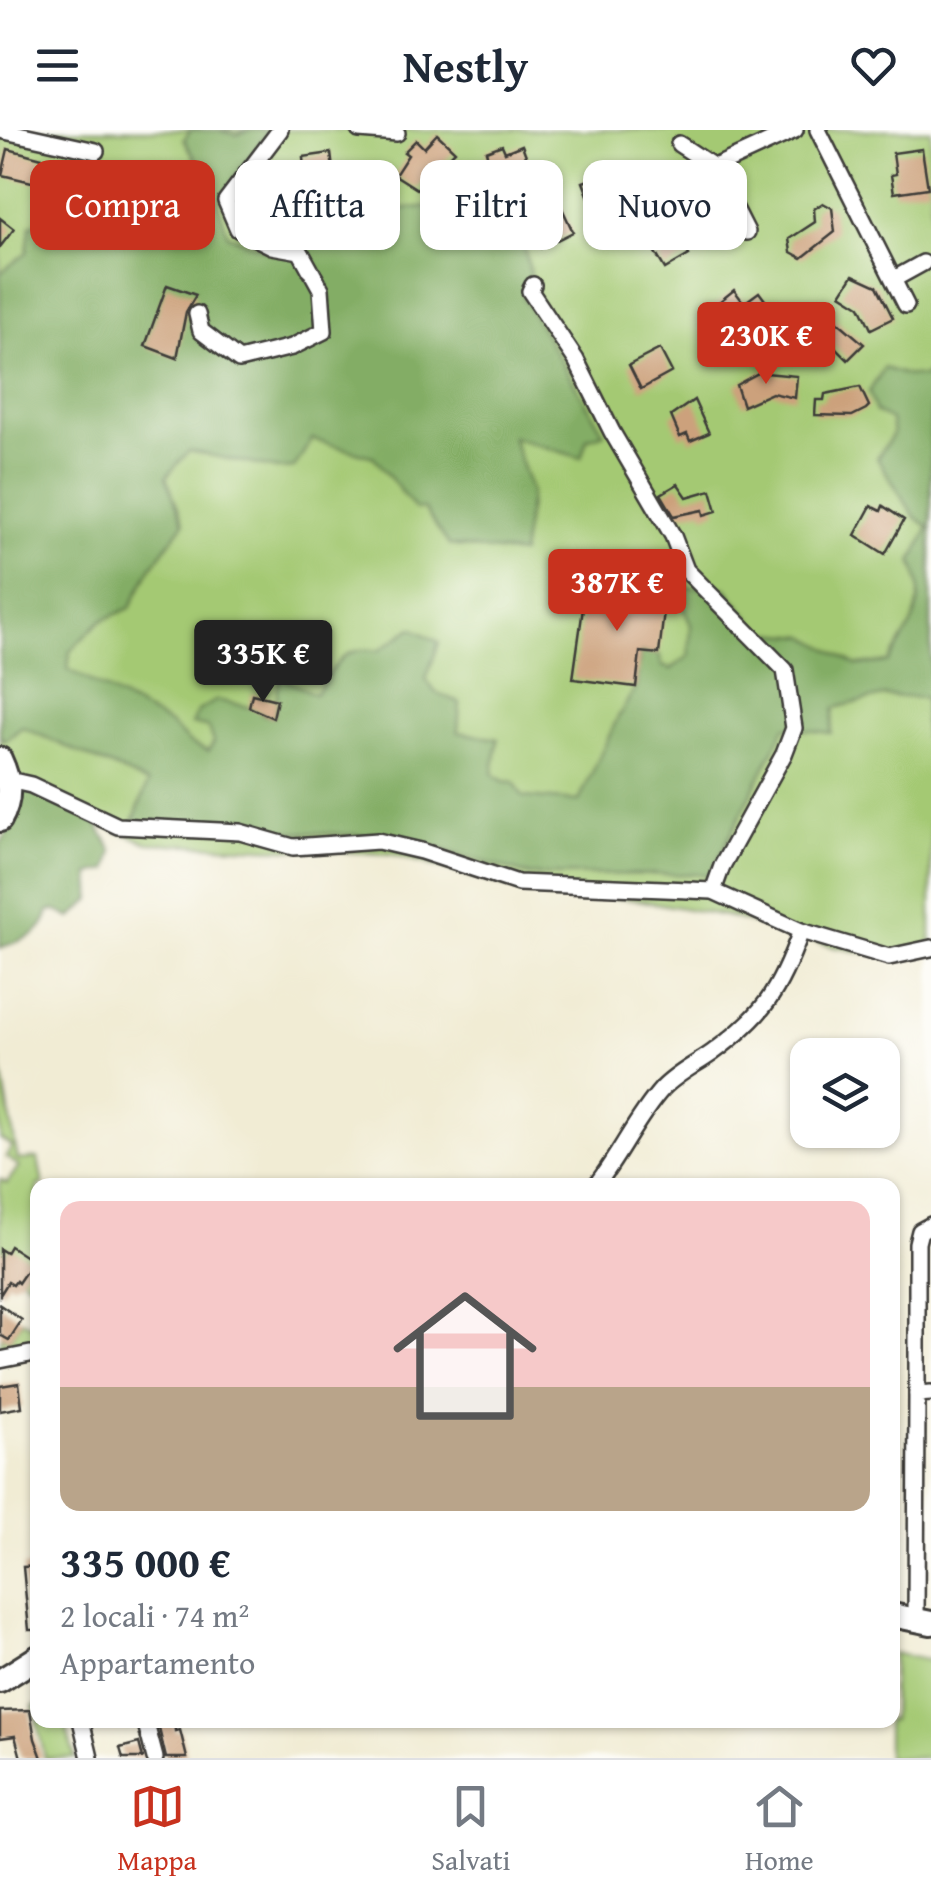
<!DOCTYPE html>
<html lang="it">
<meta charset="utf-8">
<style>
body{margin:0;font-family:"Gentium Book Plus",serif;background:#f6f6f7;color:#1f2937;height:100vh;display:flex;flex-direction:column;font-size:38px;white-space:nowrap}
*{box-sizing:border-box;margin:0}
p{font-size:32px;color:#747a83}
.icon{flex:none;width:55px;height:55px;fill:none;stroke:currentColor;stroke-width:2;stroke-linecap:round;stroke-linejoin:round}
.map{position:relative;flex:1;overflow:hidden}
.sheet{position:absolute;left:30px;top:1048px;width:870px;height:550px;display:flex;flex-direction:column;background:#fff;border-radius:20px;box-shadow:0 2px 8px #0004}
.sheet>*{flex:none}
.top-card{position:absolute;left:30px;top:30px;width:872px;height:90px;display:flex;gap:20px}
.tools{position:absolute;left:790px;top:908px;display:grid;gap:20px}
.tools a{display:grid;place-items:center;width:110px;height:110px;border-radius:20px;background:#fff;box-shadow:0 2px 8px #0004;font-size:50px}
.price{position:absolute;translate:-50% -85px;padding:0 22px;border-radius:10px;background:#c8321e;color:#fff;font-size:32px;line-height:65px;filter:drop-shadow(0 2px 5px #0008)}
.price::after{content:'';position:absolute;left:50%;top:60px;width:30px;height:22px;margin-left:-15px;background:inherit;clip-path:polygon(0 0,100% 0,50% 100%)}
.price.on{background:#222;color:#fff}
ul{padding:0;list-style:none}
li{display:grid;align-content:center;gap:20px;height:530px;padding:0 30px}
li span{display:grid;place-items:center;height:310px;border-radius:20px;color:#555}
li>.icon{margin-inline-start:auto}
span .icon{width:180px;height:180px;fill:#fffc;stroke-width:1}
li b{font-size:42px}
.chip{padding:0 35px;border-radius:20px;background:#fff;box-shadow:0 2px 8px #0004;font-size:35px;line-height:90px}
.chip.on{background:#c8321e;color:#fff}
header{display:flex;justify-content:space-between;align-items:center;height:130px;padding:0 30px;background:#fff;font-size:45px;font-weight:600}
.tab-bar{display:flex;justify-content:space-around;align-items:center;height:140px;border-top:2px solid #e0e1e3;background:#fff;font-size:28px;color:#747a83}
.tab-bar a{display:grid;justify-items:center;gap:5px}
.tab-bar .on{color:#c8321e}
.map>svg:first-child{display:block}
.green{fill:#a4c973;stroke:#607248;stroke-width:2.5}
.forest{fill:#83ad65;stroke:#506440;stroke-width:2.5}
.building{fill:#cca17c}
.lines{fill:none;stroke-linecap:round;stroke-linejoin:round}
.street-casing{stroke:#3c3b38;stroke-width:20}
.secondary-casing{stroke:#3c3b38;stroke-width:28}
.street{stroke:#fff;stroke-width:15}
.secondary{stroke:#fff;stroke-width:22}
</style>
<header><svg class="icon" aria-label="menu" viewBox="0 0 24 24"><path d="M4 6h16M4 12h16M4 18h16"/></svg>Nestly<svg class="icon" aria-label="heart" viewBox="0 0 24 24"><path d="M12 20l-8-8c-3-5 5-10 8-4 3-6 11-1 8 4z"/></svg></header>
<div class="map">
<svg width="931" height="1628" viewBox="0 0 931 1628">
<rect width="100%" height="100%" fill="#fdfcf7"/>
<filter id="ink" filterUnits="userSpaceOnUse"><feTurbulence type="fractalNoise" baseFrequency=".01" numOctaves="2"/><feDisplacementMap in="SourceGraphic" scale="20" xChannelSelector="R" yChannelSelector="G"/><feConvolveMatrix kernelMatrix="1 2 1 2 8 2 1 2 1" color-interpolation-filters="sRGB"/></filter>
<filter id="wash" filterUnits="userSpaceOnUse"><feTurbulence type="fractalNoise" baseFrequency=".0048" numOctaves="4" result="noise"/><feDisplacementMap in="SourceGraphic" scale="40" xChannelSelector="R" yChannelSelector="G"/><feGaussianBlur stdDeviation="2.25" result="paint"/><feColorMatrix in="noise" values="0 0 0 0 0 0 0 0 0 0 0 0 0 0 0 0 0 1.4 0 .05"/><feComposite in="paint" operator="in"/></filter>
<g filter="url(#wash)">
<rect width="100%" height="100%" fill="#f1ecd4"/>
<g class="green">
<path d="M0,0H931V816L893,828L834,817L731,787L638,770L523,761L392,724L148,713L41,672L0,633Z"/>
<path d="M0,931L18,1030L38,1028L43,1055H38L37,1159L21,1148L11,1117L4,1125L0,1119V1049L7,1053L19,1036L6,1027L12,1016L0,1009Z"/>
<path d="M37,1187V1214L0,1221L2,1206L9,1210L22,1190L31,1196Z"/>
<path d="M893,1523L931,1531V1628H887V1590H892Z"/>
<path d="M37,1574L38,1590H64L75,1628H45L33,1576Z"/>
</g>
<g class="forest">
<path d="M191,0H218L236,5L251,0H269L218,73L228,105L277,124L309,85L493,72L514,83L520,97L531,147L523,168L604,303L587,309L581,328L512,307L531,361L521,424L449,415L424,379H415L374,327L312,309L294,338L277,339L189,321L166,347L184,393L151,438L130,478L99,492L70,521L68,539L170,594L190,613L208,621L214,612L209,598L192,594L198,581L217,570L262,580L261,584L273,587L280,547L315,564C336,537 341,514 378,521L412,498L439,512L426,549L435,562L460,573L458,602L498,609L493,644L503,651L514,652L523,667L579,671L618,587L636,557L640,522L659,524L662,536L671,539L689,526L691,495L674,457L726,458L757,497L766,503L806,506L857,535L888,532C911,497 930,473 912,431L929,397L915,387L877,328L893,304L891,290L876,282L869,262L884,238L906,245L925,247L931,237V608H924L925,568L883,566L834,578L831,603L785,597L711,744L528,745L399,707L132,694L148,653L22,597L5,611L0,606V143L27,122L30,96L68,78L77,58C94,55 108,51 124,57C135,61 138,72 148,78C168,90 199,69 208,52L184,9Z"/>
<path d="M25,660L35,661L97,694L113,721L108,740L90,744L92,769L71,788L55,780L49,781C43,807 22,809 0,818V714L13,692L17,668Z"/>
</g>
<g id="blocks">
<g class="building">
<path d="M437,4L455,21L417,59L395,45L408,25L404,22L416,10L424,18Z"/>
<path d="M502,15L505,22L522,15L531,39L496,53L486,21Z"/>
<path d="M8,19L42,28L36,53L2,45Z"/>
<path d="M922,19L928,58L894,63L891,45L896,44L893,23Z"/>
<path d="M331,23L336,65L294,71L290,44L304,42L303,27Z"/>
<path d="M597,47L613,89L599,94L583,52Z"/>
<path d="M823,73L832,78L835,102L802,128L791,122L789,109L815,92L814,79Z"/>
<path d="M661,74L689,125L665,139L635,89Z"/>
<path d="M561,76L573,102L541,118L529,92Z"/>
<path d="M0,88L14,99L0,117Z"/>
<path d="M853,145L877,156L893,188L871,199L860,176L841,164Z"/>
<path d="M167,155L196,165L186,182L177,228L145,216Z"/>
<path d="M734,160L744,173L759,162L771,178L726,217L704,184Z"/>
<path d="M817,186L837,191L864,214L848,230L824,206L820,216L804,212L808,197L814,198Z"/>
<path d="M660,219L672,242L641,259L629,235Z"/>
<path d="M764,240L766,243L797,246L795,268L772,263L743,276L736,255Z"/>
<path d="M860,257L869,276L866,279L852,286L815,285L816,270H824L825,264Z"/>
<path d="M694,270L709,303L690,311L687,304L680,307L671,286Z"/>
<path d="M678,354L687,367L711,360L717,381L704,385L703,380L674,386L661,364Z"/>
<path d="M871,376L881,381L883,376L904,390L885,424L855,405Z"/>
<path d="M624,451L652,454L649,480L664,481L659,524L640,522L636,557L573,549L586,457L623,461Z"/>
<path d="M252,564L277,570L273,588L249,577Z"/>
<path d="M10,1116L33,1131L18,1153L16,1151L13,1155L8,1152L0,1165V1119L6,1123Z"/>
<path d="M0,1175L22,1190L9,1210L0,1205Z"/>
<path d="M19,1253L22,1277L0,1281V1256Z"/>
<path d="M38,1436V1500H29L23,1437Z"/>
<path d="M30,1580L35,1609L42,1628H21L15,1606L0,1608V1581Z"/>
<path d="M157,1590H174L175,1601L180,1600L187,1628H166Z"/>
<path d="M139,1613L143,1628H123L120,1618Z"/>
</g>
</g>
</g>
<g filter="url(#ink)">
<use href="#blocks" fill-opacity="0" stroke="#3c3b38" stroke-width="2.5"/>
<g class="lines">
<defs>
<g id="street">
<path d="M0,0L96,21"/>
<path d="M359,0L397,3"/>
<path d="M818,0L906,175"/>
<path d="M679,14L714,37L747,102"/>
<path d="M636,73L795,0"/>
<path d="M894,149L923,133"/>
<path d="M533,155L530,161L576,230L612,302L673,406L686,440L785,540L794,598L784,624L722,736L713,761"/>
<path d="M197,184L201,201L239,230L292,217L324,201L321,159L300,121L272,116L238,99L226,71L280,0"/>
<path d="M9,650L31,655L118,696L240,702L293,717L378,711L421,721L518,753L713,761L801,801L889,827L931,818"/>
<path d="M596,1055C620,1025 636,988 662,959C676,944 695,935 712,923C764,885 779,862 801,801"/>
<path d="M0,1230L30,1224"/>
<path d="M917,1264V1113L920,1101L931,1095"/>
<path d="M916,1492L917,1264L931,1263"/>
<path d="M81,1590L90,1628"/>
<path d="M145,1590L155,1628"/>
</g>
<g id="secondary">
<path d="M0,629C10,650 12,669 0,690"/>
<path d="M892,1485L931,1493"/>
<path d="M0,1551L38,1527"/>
</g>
</defs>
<use href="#street" class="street-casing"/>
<use href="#secondary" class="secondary-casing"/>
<use href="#street" class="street"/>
<use href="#secondary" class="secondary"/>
</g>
</g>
</svg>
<div class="tools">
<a><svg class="icon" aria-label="layers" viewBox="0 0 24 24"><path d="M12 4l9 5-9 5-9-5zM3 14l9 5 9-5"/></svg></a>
</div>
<b class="price" style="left:766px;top:257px">230K €</b>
<b class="price" style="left:617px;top:504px">387K €</b>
<b class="price on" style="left:263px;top:575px">335K €</b>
<div class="top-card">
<a class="chip on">Compra</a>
<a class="chip">Affitta</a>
<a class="chip">Filtri</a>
<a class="chip">Nuovo</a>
</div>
<section class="sheet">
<ul>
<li><span style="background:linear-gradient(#f6c9c9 60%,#b9a48a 0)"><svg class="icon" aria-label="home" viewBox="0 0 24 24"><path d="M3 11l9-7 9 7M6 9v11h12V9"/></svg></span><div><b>335 000 €</b><p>2 locali · 74 m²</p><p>Appartamento</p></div></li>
</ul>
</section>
</div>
<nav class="tab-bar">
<a class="on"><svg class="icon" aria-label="map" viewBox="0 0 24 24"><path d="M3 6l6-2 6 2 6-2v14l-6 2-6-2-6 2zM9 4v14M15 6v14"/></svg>Mappa</a>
<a><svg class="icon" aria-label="saved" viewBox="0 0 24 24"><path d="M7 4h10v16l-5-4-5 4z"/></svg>Salvati</a>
<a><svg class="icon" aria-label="home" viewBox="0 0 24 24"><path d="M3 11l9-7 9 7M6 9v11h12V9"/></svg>Home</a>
</nav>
